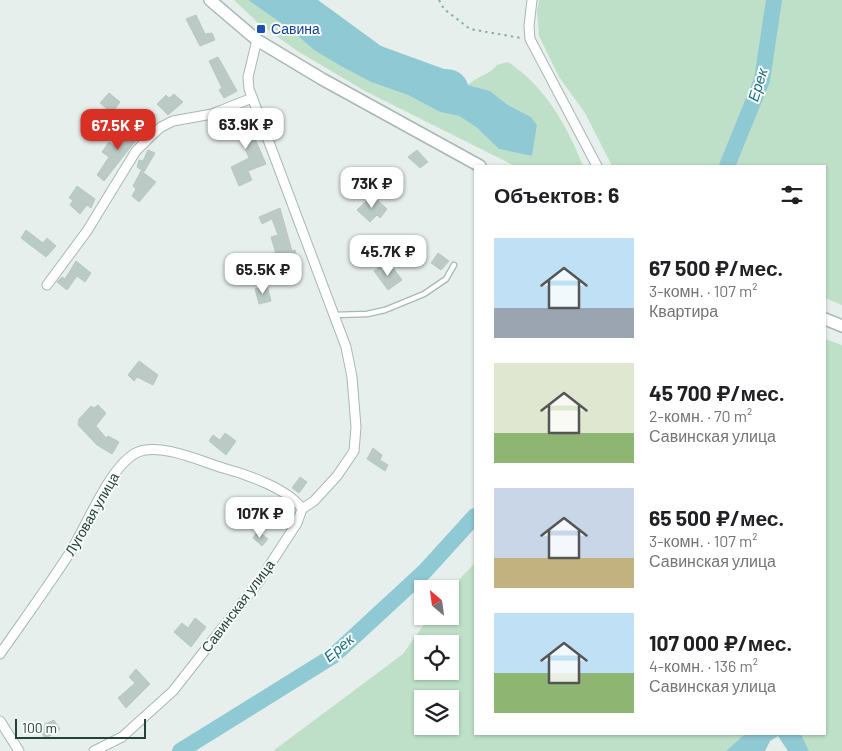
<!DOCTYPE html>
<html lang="ru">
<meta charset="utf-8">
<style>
body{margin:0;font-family:Barlow,sans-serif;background:#f6f6f6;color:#202124;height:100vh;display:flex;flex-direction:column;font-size:19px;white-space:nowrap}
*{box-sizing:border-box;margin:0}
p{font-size:16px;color:#757577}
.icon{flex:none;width:28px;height:28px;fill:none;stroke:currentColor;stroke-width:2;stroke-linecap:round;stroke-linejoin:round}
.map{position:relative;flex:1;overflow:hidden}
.drawer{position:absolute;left:474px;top:165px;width:352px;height:570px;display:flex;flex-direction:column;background:#fff;border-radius:0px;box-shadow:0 1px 4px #0004}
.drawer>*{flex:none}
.needle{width:32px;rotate:331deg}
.tools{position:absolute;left:414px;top:580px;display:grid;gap:10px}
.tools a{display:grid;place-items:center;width:45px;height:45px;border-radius:0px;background:#fff;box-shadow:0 1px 4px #0004;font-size:25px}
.scale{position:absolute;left:15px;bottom:12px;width:131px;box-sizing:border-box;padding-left:5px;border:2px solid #24423a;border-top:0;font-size:14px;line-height:18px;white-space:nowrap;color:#24423a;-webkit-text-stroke:4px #f7fbf9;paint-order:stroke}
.price{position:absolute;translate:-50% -42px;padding:0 11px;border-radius:10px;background:#fff;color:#222;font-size:16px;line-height:32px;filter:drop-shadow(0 1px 2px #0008)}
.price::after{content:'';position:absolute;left:50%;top:30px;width:15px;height:11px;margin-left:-8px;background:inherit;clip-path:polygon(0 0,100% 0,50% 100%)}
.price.selected{background:#d93025;color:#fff}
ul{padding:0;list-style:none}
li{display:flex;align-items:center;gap:15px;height:125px;padding:0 20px}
li span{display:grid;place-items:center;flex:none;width:140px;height:100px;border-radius:0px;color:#555}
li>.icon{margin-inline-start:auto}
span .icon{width:60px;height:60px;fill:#fffc;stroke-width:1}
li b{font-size:21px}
h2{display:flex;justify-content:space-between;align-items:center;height:60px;padding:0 20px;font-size:21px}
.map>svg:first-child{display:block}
.green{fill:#bfe0c8;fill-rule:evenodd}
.water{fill:#8ec9d4}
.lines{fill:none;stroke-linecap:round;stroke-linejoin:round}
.river{stroke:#8ec9d4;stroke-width:16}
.building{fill:#bbcac4;stroke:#b8c9c2}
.service-casing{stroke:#a8b8b2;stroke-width:7}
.minor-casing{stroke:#a8b8b2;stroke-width:11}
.tertiary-casing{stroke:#a8b8b2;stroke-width:14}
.path{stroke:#86b3a5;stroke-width:2;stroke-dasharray:2.5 4;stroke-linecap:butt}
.service{stroke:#fff;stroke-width:4.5}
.minor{stroke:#fff;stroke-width:9}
.tertiary{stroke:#fff;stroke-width:11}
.transit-dot{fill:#1a4fb4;stroke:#f7fbf9;stroke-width:2}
.labels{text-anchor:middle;stroke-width:4;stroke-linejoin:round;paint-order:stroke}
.transit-label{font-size:14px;fill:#164399;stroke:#f7fbf9;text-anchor:start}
.street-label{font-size:14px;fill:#24423a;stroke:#f7fbf9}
.water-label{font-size:15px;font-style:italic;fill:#1c6f80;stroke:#f7fbf9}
</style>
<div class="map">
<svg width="842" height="751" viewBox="0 0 842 751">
<rect width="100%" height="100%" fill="#e6efeb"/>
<g class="green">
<path d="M234,0H248L291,30L314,50L371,82L408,95L440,112L459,116L476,127L499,149L532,156L537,125L531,117L508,105L490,91L468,85C477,76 490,75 497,65L508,62C545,86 567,126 583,166H515L365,91L299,52L258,23Z"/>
<path d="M539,0H842V305L825,298V166H612L585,113L559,77L539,36L537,10Z"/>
<path d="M825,339L842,345V751H809L801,734H825Z"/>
<path d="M475,563V734H745L726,751H273L403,654L430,616H450V589ZM422,644H450V671H422ZM422,699H450V726H422Z"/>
</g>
<g class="water">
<path d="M248,0H318L381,46L444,69C456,69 464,73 468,85L490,91L508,105L531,117L537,125L532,156L499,149L476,127L459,116L440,112L408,95L371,82L341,66L314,50L291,30Z"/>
<path d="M745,734H801L809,751H788L778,736L770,741L765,751H726Z"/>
</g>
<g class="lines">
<g class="river">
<path d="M727,166L762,80L774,0"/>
<path d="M180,751L333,656L425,571L475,516"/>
</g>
</g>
<g class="building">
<path d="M196,15L205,34L212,33L215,40L200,46L186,19Z"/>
<path d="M218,57L237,91L224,98L219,90L222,88L209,61Z"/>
<path d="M109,93L120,102L112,113L100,103Z"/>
<path d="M174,94L183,102L168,115L157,104L166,95L169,98Z"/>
<path d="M242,109L266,164L248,171L252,180L239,186L231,167L249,158L245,149L249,147L242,131L239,133L229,114Z"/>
<path d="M129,126L140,135L104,181L97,175L109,157L102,152L109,142L115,146L123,136L121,132L124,127L127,129Z"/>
<path d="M148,150L155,153L144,172L137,167L139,160L143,161Z"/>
<path d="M417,150L428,162L420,168L408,157Z"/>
<path d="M141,171L156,182L139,202L132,196L136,189L133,186Z"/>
<path d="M77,186L95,199L91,208L87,205L80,214L70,205L73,200L69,198Z"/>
<path d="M372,195L387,209L380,218L377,215L370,222L357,210Z"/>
<path d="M280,208L292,251L295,250L297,258L279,264L271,237L278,235L272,219L262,224L259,217Z"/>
<path d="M26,230L43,243L47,238L56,246L46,257L21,238Z"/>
<path d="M438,253L449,261L441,270L431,263Z"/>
<path d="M76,261L91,273L85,282L77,276L67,290L57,282L62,277L65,279Z"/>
<path d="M382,265L387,272L394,269L402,280L388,290L374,271Z"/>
<path d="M267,285L271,301L259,304L255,289Z"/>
<path d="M139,361L158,375L153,385L137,377L134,381L128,375Z"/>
<path d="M98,405L106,413L96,426L106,438L108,436L119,442L112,454L97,445L78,425L79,419L91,406L94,408Z"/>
<path d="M225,433L236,441L226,455L209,441L213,435L220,440Z"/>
<path d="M373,448L382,455L380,460L388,465L385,471L367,459Z"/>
<path d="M300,477L307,482L299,493L292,488Z"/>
<path d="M258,531L268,539L262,546L253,538Z"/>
<path d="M195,618L206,627L191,647L174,632L182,623L188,628Z"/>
<path d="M136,669L150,684L126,708L118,698L135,683L129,677Z"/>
<path d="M54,720L60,729L45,739L41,730L45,724Z"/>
</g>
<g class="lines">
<defs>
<path id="service" d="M335,315L367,314L385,310L424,294L446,279L454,265"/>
<g id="minor">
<path d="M532,0L529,26L530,39L597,166"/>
<path d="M47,285L87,231L136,151L151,136L161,127L173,121L212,114L252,98"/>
<path d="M0,654C23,621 47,588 69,554C86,528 110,464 138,452C161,443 200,461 223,468C246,474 289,489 302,509"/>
<path d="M0,721L19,751"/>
<path d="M94,751L122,737L173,691L260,580L297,523L302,509L314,501L337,476L354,451L356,427L352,377L346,347L249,89L248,77L257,40"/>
</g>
<g id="tertiary">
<path d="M210,0L257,40L322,79L480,166"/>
<path d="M825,319L842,326"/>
</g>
</defs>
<use href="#service" class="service-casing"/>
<use href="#minor" class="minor-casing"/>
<use href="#tertiary" class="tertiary-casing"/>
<path class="path" d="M439,0L444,9L470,29L521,38"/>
<use href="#service" class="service"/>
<use href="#minor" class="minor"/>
<use href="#tertiary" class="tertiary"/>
</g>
<rect class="transit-dot" x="256" y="24" width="10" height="10" rx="2.5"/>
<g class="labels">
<g class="transit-label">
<text x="271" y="34">Савина</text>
</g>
<g class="street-label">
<text transform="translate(92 514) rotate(-60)" y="5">Луговая улица</text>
<text transform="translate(238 606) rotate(-53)" y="5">Савинская улица</text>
</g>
<g class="water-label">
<text transform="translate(758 85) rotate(-73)" y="5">Ерек</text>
<text transform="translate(339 648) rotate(-40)" y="5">Ерек</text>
</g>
</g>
</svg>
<div class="tools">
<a><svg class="needle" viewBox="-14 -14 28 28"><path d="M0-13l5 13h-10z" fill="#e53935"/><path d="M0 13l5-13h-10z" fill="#757577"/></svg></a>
<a><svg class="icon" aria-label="locate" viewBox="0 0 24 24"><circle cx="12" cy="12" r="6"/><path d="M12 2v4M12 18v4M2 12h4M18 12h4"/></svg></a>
<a><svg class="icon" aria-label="layers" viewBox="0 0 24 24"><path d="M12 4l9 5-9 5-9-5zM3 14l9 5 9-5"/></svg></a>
</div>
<div class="scale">100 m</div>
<b class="price" style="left:246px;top:150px">63.9K ₽</b>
<b class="price selected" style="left:118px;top:151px">67.5K ₽</b>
<b class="price" style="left:372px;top:209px">73K ₽</b>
<b class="price" style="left:388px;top:277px">45.7K ₽</b>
<b class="price" style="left:263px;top:295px">65.5K ₽</b>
<b class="price" style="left:260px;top:539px">107K ₽</b>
<section class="drawer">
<h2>Объектов: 6<svg class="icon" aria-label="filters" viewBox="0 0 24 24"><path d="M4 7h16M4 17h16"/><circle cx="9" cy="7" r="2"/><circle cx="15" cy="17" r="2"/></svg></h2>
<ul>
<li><span style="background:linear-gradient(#bfe0f5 70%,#9aa5b1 0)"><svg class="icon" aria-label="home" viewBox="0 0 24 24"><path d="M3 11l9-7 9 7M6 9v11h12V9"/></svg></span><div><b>67 500 ₽/мес.</b><p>3-комн. · 107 m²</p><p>Квартира</p></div></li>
<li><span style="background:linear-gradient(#dfe7d0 70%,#8fb573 0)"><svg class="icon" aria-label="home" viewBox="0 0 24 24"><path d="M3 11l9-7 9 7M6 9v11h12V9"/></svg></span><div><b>45 700 ₽/мес.</b><p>2-комн. · 70 m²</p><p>Савинская улица</p></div></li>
<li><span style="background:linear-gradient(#c9d6e8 70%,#c2b280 0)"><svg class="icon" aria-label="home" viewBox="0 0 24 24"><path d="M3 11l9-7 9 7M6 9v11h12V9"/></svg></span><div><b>65 500 ₽/мес.</b><p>3-комн. · 107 m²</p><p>Савинская улица</p></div></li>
<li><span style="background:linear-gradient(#bfe0f5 60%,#8fb573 0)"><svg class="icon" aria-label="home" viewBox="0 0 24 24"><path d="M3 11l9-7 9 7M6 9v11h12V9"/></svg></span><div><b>107 000 ₽/мес.</b><p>4-комн. · 136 m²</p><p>Савинская улица</p></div></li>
</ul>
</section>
</div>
